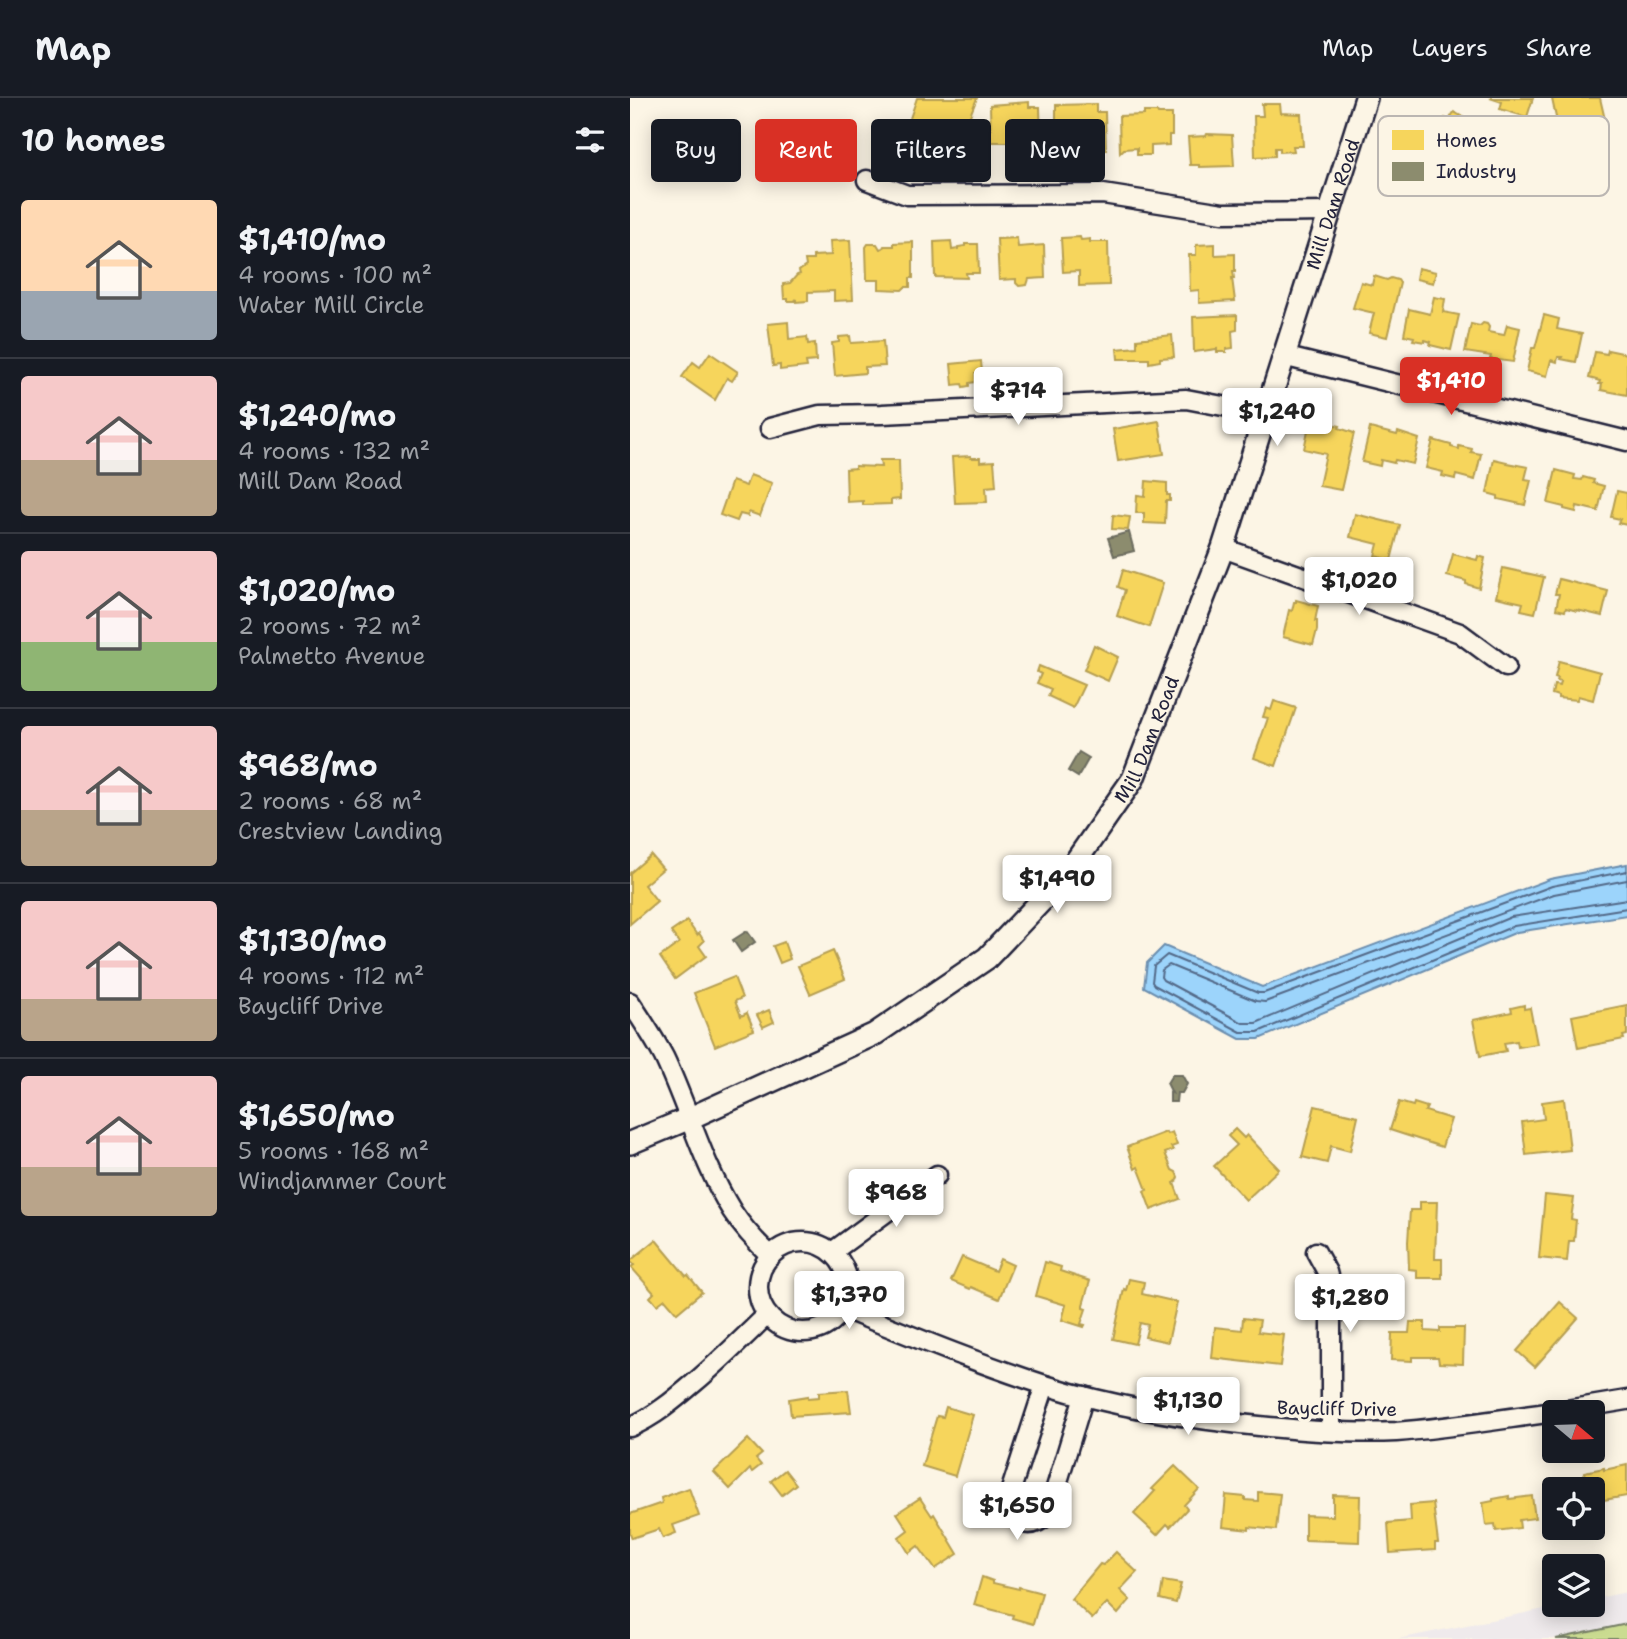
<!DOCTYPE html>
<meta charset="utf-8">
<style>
body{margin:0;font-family:"Shantell Sans",sans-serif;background:#242831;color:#f1f3f6;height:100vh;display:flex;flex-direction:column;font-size:26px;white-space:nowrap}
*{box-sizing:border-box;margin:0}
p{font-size:23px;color:#9ea1a6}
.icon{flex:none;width:38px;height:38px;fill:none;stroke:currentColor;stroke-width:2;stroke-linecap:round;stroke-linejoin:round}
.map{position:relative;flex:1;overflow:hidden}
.panel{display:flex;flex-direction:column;background:#171b24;width:630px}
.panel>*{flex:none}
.top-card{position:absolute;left:21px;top:21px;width:665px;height:63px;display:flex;gap:14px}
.needle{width:46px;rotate:109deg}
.tools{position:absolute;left:912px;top:1302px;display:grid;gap:14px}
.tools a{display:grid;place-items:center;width:63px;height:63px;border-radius:7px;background:#171b24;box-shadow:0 4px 18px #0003;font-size:35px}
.price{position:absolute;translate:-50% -60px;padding:0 16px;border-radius:7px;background:#fff;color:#222;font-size:23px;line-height:46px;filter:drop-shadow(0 2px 4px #0008)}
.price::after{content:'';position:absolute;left:50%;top:42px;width:21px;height:16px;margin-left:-10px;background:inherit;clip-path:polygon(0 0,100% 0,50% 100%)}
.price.on{background:#d93025;color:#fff}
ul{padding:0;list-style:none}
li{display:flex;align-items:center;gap:21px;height:175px;padding:0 21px}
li+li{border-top:2px solid #363941}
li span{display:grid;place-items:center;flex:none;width:196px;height:140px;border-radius:7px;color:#555}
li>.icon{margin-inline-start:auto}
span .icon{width:84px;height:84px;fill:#fffc;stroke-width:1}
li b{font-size:30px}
h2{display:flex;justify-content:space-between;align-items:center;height:84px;padding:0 21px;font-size:30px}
.chip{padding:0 24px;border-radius:7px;background:#171b24;box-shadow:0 4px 18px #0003;font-size:24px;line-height:63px}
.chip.on{background:#d93025;color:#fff}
header{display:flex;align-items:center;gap:42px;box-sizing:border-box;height:98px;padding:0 35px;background:#171b24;border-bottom:2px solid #363941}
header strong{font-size:33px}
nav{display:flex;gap:38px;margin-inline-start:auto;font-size:24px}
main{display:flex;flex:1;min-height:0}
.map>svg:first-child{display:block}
.built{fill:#efeaec}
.green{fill:#cbdc91;stroke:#767f66;stroke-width:2}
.water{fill:#9cd4fb;stroke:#6b8dae;stroke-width:2}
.homes{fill:#f6d55c;stroke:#b69f52;stroke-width:2}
.industry{fill:#8c8c6e;stroke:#6c6c5f;stroke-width:2}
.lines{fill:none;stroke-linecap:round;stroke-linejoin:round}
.shore{stroke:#536988;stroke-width:2}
.minor-casing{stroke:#22223b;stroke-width:23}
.tertiary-casing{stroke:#22223b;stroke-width:26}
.minor{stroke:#fcf5e5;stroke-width:18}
.tertiary{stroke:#fcf5e5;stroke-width:21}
.labels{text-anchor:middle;stroke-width:7;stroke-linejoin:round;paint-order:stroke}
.street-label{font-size:19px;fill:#22223b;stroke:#fcf5e5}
.key{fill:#fcf5e5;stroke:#bbb6b2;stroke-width:2}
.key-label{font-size:19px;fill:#22223b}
</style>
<header>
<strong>Map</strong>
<nav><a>Map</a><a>Layers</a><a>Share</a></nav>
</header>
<main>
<section class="panel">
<h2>10 homes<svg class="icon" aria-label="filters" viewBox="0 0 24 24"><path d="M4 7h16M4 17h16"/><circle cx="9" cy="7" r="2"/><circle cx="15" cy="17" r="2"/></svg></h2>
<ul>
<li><span style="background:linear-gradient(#ffd9b3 65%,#9aa5b1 0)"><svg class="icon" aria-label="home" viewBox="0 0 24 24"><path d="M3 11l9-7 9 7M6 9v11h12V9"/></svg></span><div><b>$1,410/mo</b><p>4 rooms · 100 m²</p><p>Water Mill Circle</p></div></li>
<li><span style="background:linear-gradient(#f6c9c9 60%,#b9a48a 0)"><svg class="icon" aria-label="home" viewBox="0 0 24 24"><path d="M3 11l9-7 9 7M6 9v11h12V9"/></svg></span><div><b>$1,240/mo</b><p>4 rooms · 132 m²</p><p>Mill Dam Road</p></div></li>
<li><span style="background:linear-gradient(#f6c9c9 65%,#8fb573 0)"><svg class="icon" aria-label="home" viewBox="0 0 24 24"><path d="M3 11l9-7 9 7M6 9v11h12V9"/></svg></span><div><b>$1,020/mo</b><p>2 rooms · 72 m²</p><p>Palmetto Avenue</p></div></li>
<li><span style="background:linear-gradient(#f6c9c9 60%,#b9a48a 0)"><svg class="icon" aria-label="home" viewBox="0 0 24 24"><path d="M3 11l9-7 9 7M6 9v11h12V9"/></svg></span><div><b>$968/mo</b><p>2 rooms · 68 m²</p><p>Crestview Landing</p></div></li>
<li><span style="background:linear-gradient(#f6c9c9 70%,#b9a48a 0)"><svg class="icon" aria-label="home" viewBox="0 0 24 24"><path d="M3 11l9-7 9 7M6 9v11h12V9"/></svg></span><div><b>$1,130/mo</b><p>4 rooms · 112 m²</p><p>Baycliff Drive</p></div></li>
<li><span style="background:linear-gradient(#f6c9c9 65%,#b9a48a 0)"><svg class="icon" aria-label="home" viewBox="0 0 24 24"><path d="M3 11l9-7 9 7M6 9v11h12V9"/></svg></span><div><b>$1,650/mo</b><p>5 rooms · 168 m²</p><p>Windjammer Court</p></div></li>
</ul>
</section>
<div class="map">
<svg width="997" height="1541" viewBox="0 0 997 1541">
<rect width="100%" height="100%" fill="#fcf5e5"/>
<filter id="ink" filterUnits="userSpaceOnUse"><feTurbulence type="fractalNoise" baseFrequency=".0143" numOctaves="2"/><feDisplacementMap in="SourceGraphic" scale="14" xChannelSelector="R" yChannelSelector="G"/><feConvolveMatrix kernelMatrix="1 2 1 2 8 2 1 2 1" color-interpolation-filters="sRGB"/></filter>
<g filter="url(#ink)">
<path class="built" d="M997,1494V1541H768L934,1507H962L963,1501Z"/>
<path class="green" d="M997,1526V1541H926Z"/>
<path class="water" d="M997,766V817L887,834L629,941H610L514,889L517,865L534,848L632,889L920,781Z"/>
<g class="homes">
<path d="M287,0H347L335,30L339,31L330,57L310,50L314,34L309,32L308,35L296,31L297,27L291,25L288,32L277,29Z"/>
<path d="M860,0H903L897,19L870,11L872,4Z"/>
<path d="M928,0H970L976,26L952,31L950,38L945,39L940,36L930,38L922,1Z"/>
<path d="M399,4V9H410L411,42L404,43V53L384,52V41L380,42V44H361L360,7Z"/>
<path d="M466,6V14H475L476,52L450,51V45L441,46L440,42L426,43V7Z"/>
<path d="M632,6H650L651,15L671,16L673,48H663L664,53L650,54V50H645V58L625,59L624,18H633Z"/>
<path d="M514,14H527L528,16H542V37H539V47L521,48V57H507V50L494,51L490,55L489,18L514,17Z"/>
<path d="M824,14L845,26L837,41L845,46L840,55L836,52L829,66L820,64L821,62L799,50L806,36L809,37L813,29L811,27L815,20L819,22Z"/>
<path d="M577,36L602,37L604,68L569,69V67H560L558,39L576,38Z"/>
<path d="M450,139L451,142L460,141V144H478L479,187L449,188V173L433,174L431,140Z"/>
<path d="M387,140L388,149L414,147L415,180L399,181L397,187L389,188L386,185V181L369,182L367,141Z"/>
<path d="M220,142L223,202L204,203V193L178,194V203L166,204V201L165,203H158V201H154L153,186L160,185L167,177L170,176L169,173L176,168L175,162H183V158L201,157L200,143Z"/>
<path d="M321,143L322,152L328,151V149L335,148V146H348L349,175H336L337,180L305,179L304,144Z"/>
<path d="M283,144V180H280V189H275L272,192L249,191V182H237L236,149L238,146H247L250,151L253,150L254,148H264V145Z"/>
<path d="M585,146V157L605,156V173H603L604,180H602L605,203L569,205V192L560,193L559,157H566V147Z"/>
<path d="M788,170L806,174L803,185L786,181Z"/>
<path d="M744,178L757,182L761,180L768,182L770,185L757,239L739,235L744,215L723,210L731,184L742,187Z"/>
<path d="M804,199L815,201L813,214L829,217L821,252L800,247L801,244L795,242V244L783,242L784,239L774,237L779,211L800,216Z"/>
<path d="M607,217V232L602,233L603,250L596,251V254H587V251L564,254L563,219Z"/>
<path d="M914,217L929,221L927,231L952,236L946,264L931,261L932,259H928L927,264L921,262L917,278L897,273L902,250H905Z"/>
<path d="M158,224L159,241L177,239L178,246L185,245L186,263L176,264L177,269L150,272V267L143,268L138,226Z"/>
<path d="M853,225L857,226L859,229L858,234L874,237L877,227L890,230L883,264L860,261L861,258L835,254L841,226L850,228Z"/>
<path d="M542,237L544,259L530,260V263L519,265V261H488L487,251L507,249V241Z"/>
<path d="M220,238L221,245L253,243L255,268L235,269V275L205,278L202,245L209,244V239Z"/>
<path d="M978,252L997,256V297L971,292L972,286H969L970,283L959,280L965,254L977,256Z"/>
<path d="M80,255L108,274L102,283L97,280L85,302L52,279L63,264L70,269Z"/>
<path d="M351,263L352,274L345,275L346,284L339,285V288L333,289L332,286L323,287L321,266Z"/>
<path d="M529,323L534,356L488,363L483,331Z"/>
<path d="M680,323L688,325V323L710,328L709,330L724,335L711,392L689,388L696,356L674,351Z"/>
<path d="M740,330L767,337L768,334L789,341L783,366L765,362L764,365L751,362L750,368L732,364Z"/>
<path d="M803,342L821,347V349L829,351V348L842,351L841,354L851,356L845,382L826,377L825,381L812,378L813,374L796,370Z"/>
<path d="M341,358V360H350V364L364,363L366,388L356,389L357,404L325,405L322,359Z"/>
<path d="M864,361L877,364V365L898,369L895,381L901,382L895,407L868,401V398L857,395Z"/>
<path d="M250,362H269L270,401L261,402V406L233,407V403L217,404L216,371L225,370V368L251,369Z"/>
<path d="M926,372L945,377L944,381L952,382L953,379L964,382L963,385L974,388L968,413L947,408L946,414L934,411V409L918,405Z"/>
<path d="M120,377L142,385L130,418L119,414L118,418L110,416L107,423L90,417L102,383L116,388Z"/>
<path d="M516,383L537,385V397H540V403H536L535,426L514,425V415H506L507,397L515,398Z"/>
<path d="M987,393L997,395V427L988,425L990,421L981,419Z"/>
<path d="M725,416L770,427L761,462L745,458L748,446L720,439Z"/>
<path d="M483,417L500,419L498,432L482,431Z"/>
<path d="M823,456L847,462L848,458L855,460L849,490L836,486V483L817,478Z"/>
<path d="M873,470L914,479L905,515L891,512L893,505L866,499Z"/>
<path d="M493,472L533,485L519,529L487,518L495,492L488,489Z"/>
<path d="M929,481L978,493L972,518L947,512V513L936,510L935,513L926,511L929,496H925Z"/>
<path d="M666,502L688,508L685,523H687V532L683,547L653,539L659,512L662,513L664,504H666Z"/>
<path d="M464,547L488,559L478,583L454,572Z"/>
<path d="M929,563L970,574L963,602L948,598L947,602L928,600V598L922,596L924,587L930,588L931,584L927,583L928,580L925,579Z"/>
<path d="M409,568L454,587L443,610L418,598L421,591L407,585L411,576L407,574Z"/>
<path d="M644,603L666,610L646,668L624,660L638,620L633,619L636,610L641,612Z"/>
<path d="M21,757L33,771L14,787L27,803L0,826V775Z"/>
<path d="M57,823L67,837L69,835L74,843L69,848L76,858L45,881L30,859L49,845L41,834Z"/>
<path d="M154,844L160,861L150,865L143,848Z"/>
<path d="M203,853L215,881L180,896L168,868Z"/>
<path d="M104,879L112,900L105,903L111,918L117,915L124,932L85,948L64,895Z"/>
<path d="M894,907V911L900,910L907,946L888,949L887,943L874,945L876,953L850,958L843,922L882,914L881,910Z"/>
<path d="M997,907V937L993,938L994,941L948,950L942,918Z"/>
<path d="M139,912L144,924L133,929L127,917Z"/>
<path d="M934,1001L940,1052L896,1057L892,1024L914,1021L912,1004Z"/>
<path d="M769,1004L783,1008L784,1005L797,1009L795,1013L821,1021L812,1049L760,1032Z"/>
<path d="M685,1008L728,1018L720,1053L701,1048L697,1065L672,1059Z"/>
<path d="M605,1031L614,1040L617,1037L649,1071L616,1102L584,1068L607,1047L598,1038Z"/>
<path d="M536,1034L537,1036L542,1034L547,1047L541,1049L543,1052L535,1055L542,1072L546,1074L548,1079L546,1084L544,1085L550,1101L521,1112L514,1093L517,1092L508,1069L505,1071L497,1049Z"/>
<path d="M915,1097L944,1100L941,1121L946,1122L944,1143H939L937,1163L909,1160Z"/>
<path d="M790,1104H807L805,1161H812V1180H787V1172L779,1171L778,1144L780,1112H790Z"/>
<path d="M26,1142L56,1178L58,1177L72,1194L47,1215L35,1201L27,1207L20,1199L24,1195L1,1169L4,1167L0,1163Z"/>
<path d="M332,1159L365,1173L370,1161L383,1167L369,1201L341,1189L340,1191L321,1183Z"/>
<path d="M415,1164L431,1169L430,1173L460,1183L453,1207V1210L456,1211L451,1226L455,1227L454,1229L432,1222L436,1207L406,1198Z"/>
<path d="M499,1181L514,1184L512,1196L547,1204L538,1244L515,1239L518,1227L510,1225L505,1246L483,1241L494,1191L496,1192Z"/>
<path d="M930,1204L948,1220L905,1269L887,1253Z"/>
<path d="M613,1220L630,1222L628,1234L654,1237L650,1268L582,1260L585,1229L612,1232Z"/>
<path d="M780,1224H795V1233L810,1234V1230H834L833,1266L809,1265L808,1259H782V1263L761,1262L762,1235H779Z"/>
<path d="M218,1292L221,1314L161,1318L159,1301L178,1298V1300L189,1299V1294Z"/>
<path d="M316,1309L343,1317L325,1378L292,1368L307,1318L313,1319Z"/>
<path d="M118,1341L132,1356L126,1361L131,1367L122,1374L120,1371L100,1391L84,1374Z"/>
<path d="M997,1367V1398L962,1404V1391H957L954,1374L974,1370V1372Z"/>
<path d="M545,1368L569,1391L554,1407L557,1411L540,1429L537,1426L527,1437L504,1416L525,1393L522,1391Z"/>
<path d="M155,1372L166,1386L152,1397L141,1383Z"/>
<path d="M59,1390L69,1418L43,1427L46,1435L33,1440L29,1431L2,1440L0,1435V1416L32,1405L31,1400Z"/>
<path d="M628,1394L650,1396L646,1432L619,1429V1432L593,1429L596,1397L615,1399V1402L628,1403Z"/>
<path d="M703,1397L730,1398L729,1444L675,1442V1417L703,1418Z"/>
<path d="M879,1398V1401L902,1398L905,1420L889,1422L890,1430L866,1433L865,1426L856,1427L853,1405L863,1403V1401Z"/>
<path d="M290,1400L302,1418L304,1416L328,1456L305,1471L288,1448L279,1455L269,1439L278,1432L267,1415Z"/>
<path d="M803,1405L808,1445H805V1452L760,1455L758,1425L781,1423L780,1407Z"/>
<path d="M486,1454L507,1474L490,1492L500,1502L488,1516L477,1505L462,1521L441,1501L470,1466L473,1467Z"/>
<path d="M352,1479L363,1483V1485L389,1491V1489L412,1495L403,1526L382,1520L383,1517L344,1507Z"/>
<path d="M533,1483L551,1486L546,1505L530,1501Z"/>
</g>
<g class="industry">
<path d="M499,434L504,453L484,458L478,440Z"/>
<path d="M449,654L459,660L448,679L438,673Z"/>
<path d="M117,833L125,844L111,854L103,842Z"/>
<path d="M542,977H552L557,986L552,995H547L546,1004H540V994L542,995L537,985Z"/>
</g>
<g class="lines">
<g class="shore">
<path d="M997,773L922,788L634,895H628L537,857L524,868L522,884L524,887L611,934H628L884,828L997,810"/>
<path d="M997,782L924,796L635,904L626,903L539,867L532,872L531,879L533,882L613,925H626L881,819L997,801"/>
</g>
<defs>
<g id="minor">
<path d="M237,82L277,97L473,96L593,115L700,114"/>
<path d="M653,258L997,343"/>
<path d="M140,330L190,317L252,316L556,301L635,316"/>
<path d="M593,450L830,535L876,569"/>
<path d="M0,904C12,922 24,940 34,959C58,1009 72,1065 102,1113C113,1130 126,1144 141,1158"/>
<circle cx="173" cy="1189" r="45"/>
<path d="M202,1154L307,1077"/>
<path d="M686,1154L697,1174L701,1190V1333"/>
<path d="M212,1210C279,1237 347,1265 415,1287C488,1310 564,1322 639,1329C681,1333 724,1336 766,1334C819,1330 872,1321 924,1314"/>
<path d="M415,1287L377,1404C383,1427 401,1433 418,1416L454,1298"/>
<path d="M924,1314L997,1302"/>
<path d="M0,1329C24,1319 44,1302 64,1285C90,1263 113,1240 137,1217"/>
</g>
<g id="tertiary">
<path id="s1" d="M0,1045L60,1020L245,936L357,860L437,776L503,681L593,450L736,0"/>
</g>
</defs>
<use href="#minor" class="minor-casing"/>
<use href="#tertiary" class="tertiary-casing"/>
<use href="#minor" class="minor"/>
<use href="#tertiary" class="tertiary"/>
</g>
</g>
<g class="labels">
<g class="street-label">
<text dy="7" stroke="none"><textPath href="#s1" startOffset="1244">Mill Dam Road</textPath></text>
<text dy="7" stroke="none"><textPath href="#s1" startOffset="677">Mill Dam Road</textPath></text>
<text transform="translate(707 1310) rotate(1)" y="7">Baycliff Drive</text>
</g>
</g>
<rect x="748" y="18" width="231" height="80" rx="10" class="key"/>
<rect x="762" y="32" width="32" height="20" fill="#f6d55c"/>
<rect x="762" y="64" width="32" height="19" fill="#8c8c6e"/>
<g class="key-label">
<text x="806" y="49">Homes</text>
<text x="806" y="80">Industry</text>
</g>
</svg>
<div class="tools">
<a><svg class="needle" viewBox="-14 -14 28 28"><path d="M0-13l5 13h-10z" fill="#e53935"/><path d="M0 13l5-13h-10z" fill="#9ea1a6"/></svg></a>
<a><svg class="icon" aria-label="locate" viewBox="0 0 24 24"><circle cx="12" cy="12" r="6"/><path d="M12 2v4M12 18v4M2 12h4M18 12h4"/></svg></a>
<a><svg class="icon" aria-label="layers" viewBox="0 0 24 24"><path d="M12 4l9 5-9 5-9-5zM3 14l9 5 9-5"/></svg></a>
</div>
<b class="price on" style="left:821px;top:319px">$1,410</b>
<b class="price" style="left:388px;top:329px">$714</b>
<b class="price" style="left:647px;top:350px">$1,240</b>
<b class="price" style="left:729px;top:519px">$1,020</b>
<b class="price" style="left:427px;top:817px">$1,490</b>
<b class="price" style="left:266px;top:1131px">$968</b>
<b class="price" style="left:219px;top:1233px">$1,370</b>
<b class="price" style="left:720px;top:1236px">$1,280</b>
<b class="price" style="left:558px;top:1339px">$1,130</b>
<b class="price" style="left:387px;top:1444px">$1,650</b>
<div class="top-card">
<a class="chip">Buy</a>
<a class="chip on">Rent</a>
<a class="chip">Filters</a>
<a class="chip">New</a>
</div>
</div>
</main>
